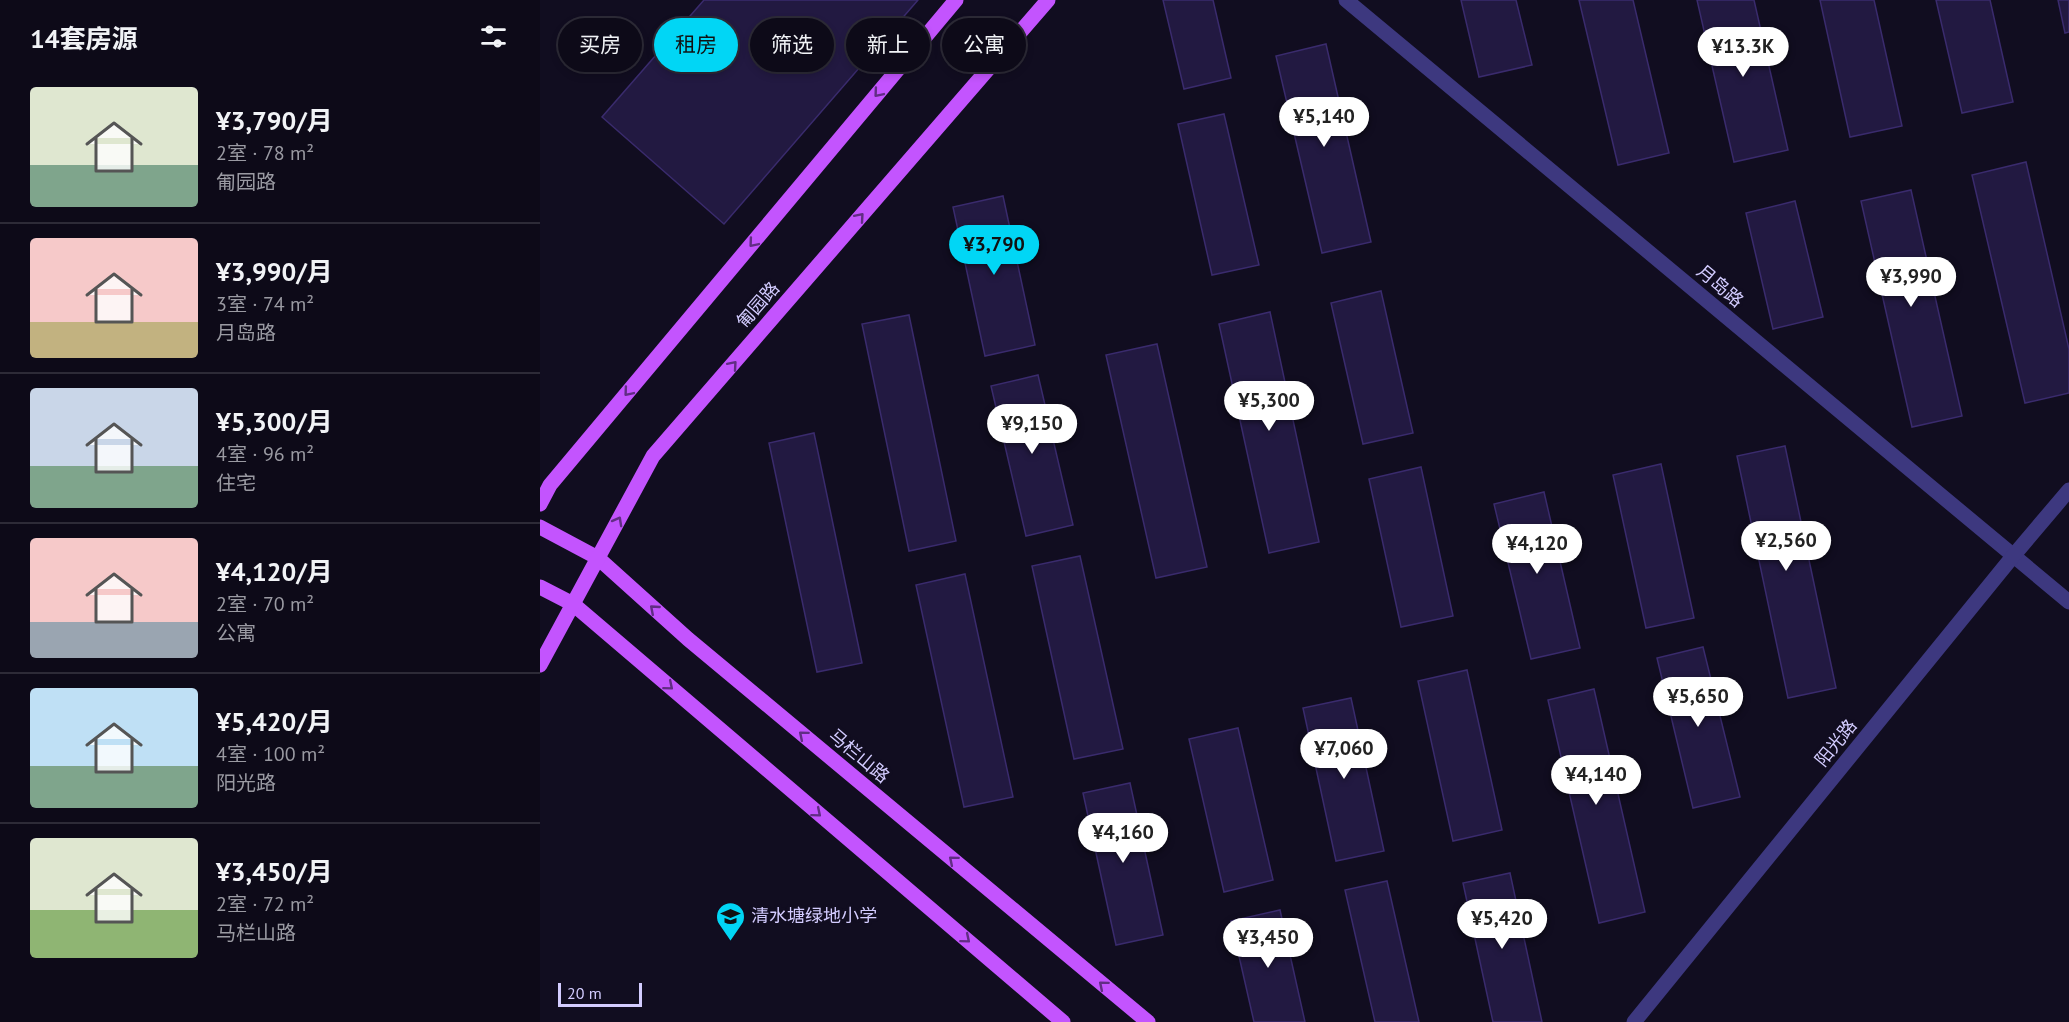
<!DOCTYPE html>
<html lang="zh">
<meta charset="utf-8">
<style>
body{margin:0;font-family:"PT Sans","Noto Sans SC",sans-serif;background:#161321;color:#f1f3f6;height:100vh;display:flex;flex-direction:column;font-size:22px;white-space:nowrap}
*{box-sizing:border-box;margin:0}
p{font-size:20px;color:#9a9aa2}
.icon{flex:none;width:33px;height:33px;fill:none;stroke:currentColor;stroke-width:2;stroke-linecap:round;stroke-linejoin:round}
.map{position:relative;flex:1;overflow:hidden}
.sheet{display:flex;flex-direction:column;background:#0d0a18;width:540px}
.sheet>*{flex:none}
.guide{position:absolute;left:18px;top:18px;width:570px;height:54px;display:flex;gap:12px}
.scale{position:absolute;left:18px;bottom:15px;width:84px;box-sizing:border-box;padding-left:6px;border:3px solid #d3ccff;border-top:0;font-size:16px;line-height:21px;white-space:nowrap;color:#d3ccff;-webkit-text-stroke:4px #110d20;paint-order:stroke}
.price{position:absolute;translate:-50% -51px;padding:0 14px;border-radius:21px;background:#fff;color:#222;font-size:20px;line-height:39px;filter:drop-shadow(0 2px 3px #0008)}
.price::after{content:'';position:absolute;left:50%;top:36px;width:18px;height:14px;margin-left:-9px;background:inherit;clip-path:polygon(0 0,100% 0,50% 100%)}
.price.selected{background:#01d6f5;color:#111}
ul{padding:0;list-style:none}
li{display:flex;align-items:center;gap:18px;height:150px;padding:0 30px}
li+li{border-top:2px solid #2d2b37}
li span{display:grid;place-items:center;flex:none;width:168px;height:120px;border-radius:6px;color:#555}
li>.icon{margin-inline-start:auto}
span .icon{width:72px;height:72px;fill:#fffc;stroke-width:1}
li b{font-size:26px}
h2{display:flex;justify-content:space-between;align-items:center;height:72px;padding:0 30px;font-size:26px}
.chip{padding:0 21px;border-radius:27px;background:#0d0a18;box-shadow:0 3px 9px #0003,0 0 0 2px #2d2b37;font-size:21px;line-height:54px}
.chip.selected{background:#01d6f5;color:#111}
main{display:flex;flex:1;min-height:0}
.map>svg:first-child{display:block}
.building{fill:#221941;stroke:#3a2b6d;stroke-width:1.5}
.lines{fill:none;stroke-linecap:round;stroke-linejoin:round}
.minor{stroke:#3d387f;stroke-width:15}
.major{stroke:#c354fe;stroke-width:15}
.oneway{stroke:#612d84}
.labels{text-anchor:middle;stroke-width:6;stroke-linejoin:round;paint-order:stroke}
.street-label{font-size:18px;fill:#d3ccff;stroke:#110d20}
.poi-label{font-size:18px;fill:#d3ccff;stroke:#110d20;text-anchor:start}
</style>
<main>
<section class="sheet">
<h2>14套房源<svg class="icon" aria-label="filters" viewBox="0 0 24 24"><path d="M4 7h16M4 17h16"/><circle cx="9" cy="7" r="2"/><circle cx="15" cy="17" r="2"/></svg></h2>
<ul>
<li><span style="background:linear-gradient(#dfe7d0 65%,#7fa58c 0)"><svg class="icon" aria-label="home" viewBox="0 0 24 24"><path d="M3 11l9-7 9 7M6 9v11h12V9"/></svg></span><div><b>¥3,790/月</b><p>2室 · 78 m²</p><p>匍园路</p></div></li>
<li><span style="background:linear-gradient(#f6c9c9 70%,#c2b280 0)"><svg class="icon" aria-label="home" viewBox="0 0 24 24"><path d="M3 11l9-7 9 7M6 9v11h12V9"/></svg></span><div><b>¥3,990/月</b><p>3室 · 74 m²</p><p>月岛路</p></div></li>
<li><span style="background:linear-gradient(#c9d6e8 65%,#7fa58c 0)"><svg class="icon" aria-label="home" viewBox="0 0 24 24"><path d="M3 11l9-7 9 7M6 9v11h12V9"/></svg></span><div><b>¥5,300/月</b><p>4室 · 96 m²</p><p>住宅</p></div></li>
<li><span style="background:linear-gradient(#f6c9c9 70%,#9aa5b1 0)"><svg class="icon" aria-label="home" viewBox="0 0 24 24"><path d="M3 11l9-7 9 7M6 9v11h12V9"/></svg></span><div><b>¥4,120/月</b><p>2室 · 70 m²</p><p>公寓</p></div></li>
<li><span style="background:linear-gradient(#bfe0f5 65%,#7fa58c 0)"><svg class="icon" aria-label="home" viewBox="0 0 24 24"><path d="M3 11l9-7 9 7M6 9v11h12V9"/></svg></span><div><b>¥5,420/月</b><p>4室 · 100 m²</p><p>阳光路</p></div></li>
<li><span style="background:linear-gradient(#dfe7d0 60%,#8fb573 0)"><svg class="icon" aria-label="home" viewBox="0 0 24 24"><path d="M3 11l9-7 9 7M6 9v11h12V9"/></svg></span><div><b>¥3,450/月</b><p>2室 · 72 m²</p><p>马栏山路</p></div></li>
</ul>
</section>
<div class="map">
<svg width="1529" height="1022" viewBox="0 0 1529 1022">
<rect width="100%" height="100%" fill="#110d20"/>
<g class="building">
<path d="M164,0H378L184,224L62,117Z"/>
<path d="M623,0H673L691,78L644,89Z"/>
<path d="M921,0H976L992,65L939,77Z"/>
<path d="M1039,0H1093L1129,153L1078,165Z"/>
<path d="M1157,0H1214L1248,150L1194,162Z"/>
<path d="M1280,0H1334L1362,126L1310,137Z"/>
<path d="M1396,0H1450L1473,102L1422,113Z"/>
<path d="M1518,0H1529V32L1525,33Z"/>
<path d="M786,44L831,242L782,253L736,56Z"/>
<path d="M684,114L719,265L672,275L638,124Z"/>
<path d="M1486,162L1529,349V393L1485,403L1432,175Z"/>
<path d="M1371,190L1422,416L1372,427L1321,201Z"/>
<path d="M463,196L495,345L445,356L413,207Z"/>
<path d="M1255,201L1283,317L1233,329L1206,213Z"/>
<path d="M841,291L873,433L823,444L791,303Z"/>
<path d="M730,312L779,542L729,553L679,324Z"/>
<path d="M369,315L416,541L369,551L322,324Z"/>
<path d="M617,344L667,567L616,578L566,355Z"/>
<path d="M498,375L533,525L486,536L451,386Z"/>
<path d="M274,433L322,663L277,672L229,443Z"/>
<path d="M1245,446L1296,688L1248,698L1197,456Z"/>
<path d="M1121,464L1154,618L1106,628L1073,475Z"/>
<path d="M881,467L913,616L861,627L829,479Z"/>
<path d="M1004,492L1040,648L991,659L954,504Z"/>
<path d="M540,556L583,749L534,759L492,566Z"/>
<path d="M425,574L473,797L424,807L376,585Z"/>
<path d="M1163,647L1200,797L1153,808L1117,658Z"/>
<path d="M927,670L962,830L913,841L878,681Z"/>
<path d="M1054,689L1105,912L1059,923L1008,700Z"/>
<path d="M811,698L844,851L796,861L763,708Z"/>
<path d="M698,728L733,880L684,892L649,739Z"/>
<path d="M590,783L623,935L576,945L543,793Z"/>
<path d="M970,873L1002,1022H953L923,883Z"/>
<path d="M847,881L879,1022H835L805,890Z"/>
<path d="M740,910L765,1022H714L691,921Z"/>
</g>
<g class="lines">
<g class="minor">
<path d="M806,0L1529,602"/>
<path d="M1094,1022L1474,555L1529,490"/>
</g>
<g class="major">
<path d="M0,504L10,485L416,0"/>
<path d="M0,527L58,558L148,639L608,1022"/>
<path d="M0,587L33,604L523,1022"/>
<path d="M0,665L113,456L508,0"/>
</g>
</g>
<defs><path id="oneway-chevron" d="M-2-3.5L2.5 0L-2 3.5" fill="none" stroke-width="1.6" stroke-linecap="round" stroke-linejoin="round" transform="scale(1.5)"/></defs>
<g class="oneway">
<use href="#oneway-chevron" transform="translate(338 93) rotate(130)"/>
<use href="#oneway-chevron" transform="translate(320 217) rotate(-49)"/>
<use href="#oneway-chevron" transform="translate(213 243) rotate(130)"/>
<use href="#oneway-chevron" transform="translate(193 365) rotate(-49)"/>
<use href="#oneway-chevron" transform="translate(88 392) rotate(130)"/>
<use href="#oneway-chevron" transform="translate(78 521) rotate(-61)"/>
<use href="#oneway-chevron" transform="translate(114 609) rotate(-139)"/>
<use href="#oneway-chevron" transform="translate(129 686) rotate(40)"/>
<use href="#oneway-chevron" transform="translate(263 735) rotate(-140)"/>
<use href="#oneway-chevron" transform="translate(277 813) rotate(40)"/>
<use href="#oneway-chevron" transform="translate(413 860) rotate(-140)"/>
<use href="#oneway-chevron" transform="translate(426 939) rotate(40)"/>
<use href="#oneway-chevron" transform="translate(563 985) rotate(-140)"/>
</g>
<defs>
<symbol id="school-pin" viewBox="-11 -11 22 30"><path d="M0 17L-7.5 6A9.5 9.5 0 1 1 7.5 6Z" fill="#01d6f5" stroke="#110d20"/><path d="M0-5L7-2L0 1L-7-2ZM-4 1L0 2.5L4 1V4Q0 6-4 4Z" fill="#111"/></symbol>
</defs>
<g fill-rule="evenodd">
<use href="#school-pin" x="174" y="900" width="33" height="45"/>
</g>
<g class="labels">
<g class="street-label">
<text transform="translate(1180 286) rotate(40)" y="6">月岛路</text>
<text transform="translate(218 305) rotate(-49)" y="6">匍园路</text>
<text transform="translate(1296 743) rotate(-51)" y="6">阳光路</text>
<text transform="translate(319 756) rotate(40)" y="6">马栏山路</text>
</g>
<g class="poi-label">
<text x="211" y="922">清水塘绿地小学</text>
</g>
</g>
</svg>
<div class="scale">20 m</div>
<b class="price" style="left:1203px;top:78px">¥13.3K</b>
<b class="price" style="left:784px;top:148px">¥5,140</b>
<b class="price selected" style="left:454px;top:276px">¥3,790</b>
<b class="price" style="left:1371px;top:308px">¥3,990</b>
<b class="price" style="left:729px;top:432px">¥5,300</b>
<b class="price" style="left:492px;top:455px">¥9,150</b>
<b class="price" style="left:1246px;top:572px">¥2,560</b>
<b class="price" style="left:997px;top:575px">¥4,120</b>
<b class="price" style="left:1158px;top:728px">¥5,650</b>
<b class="price" style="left:804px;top:780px">¥7,060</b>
<b class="price" style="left:1056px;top:806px">¥4,140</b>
<b class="price" style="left:583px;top:864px">¥4,160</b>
<b class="price" style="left:962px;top:950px">¥5,420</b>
<b class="price" style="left:728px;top:969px">¥3,450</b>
<div class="guide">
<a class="chip">买房</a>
<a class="chip selected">租房</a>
<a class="chip">筛选</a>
<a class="chip">新上</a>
<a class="chip">公寓</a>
</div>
</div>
</main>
